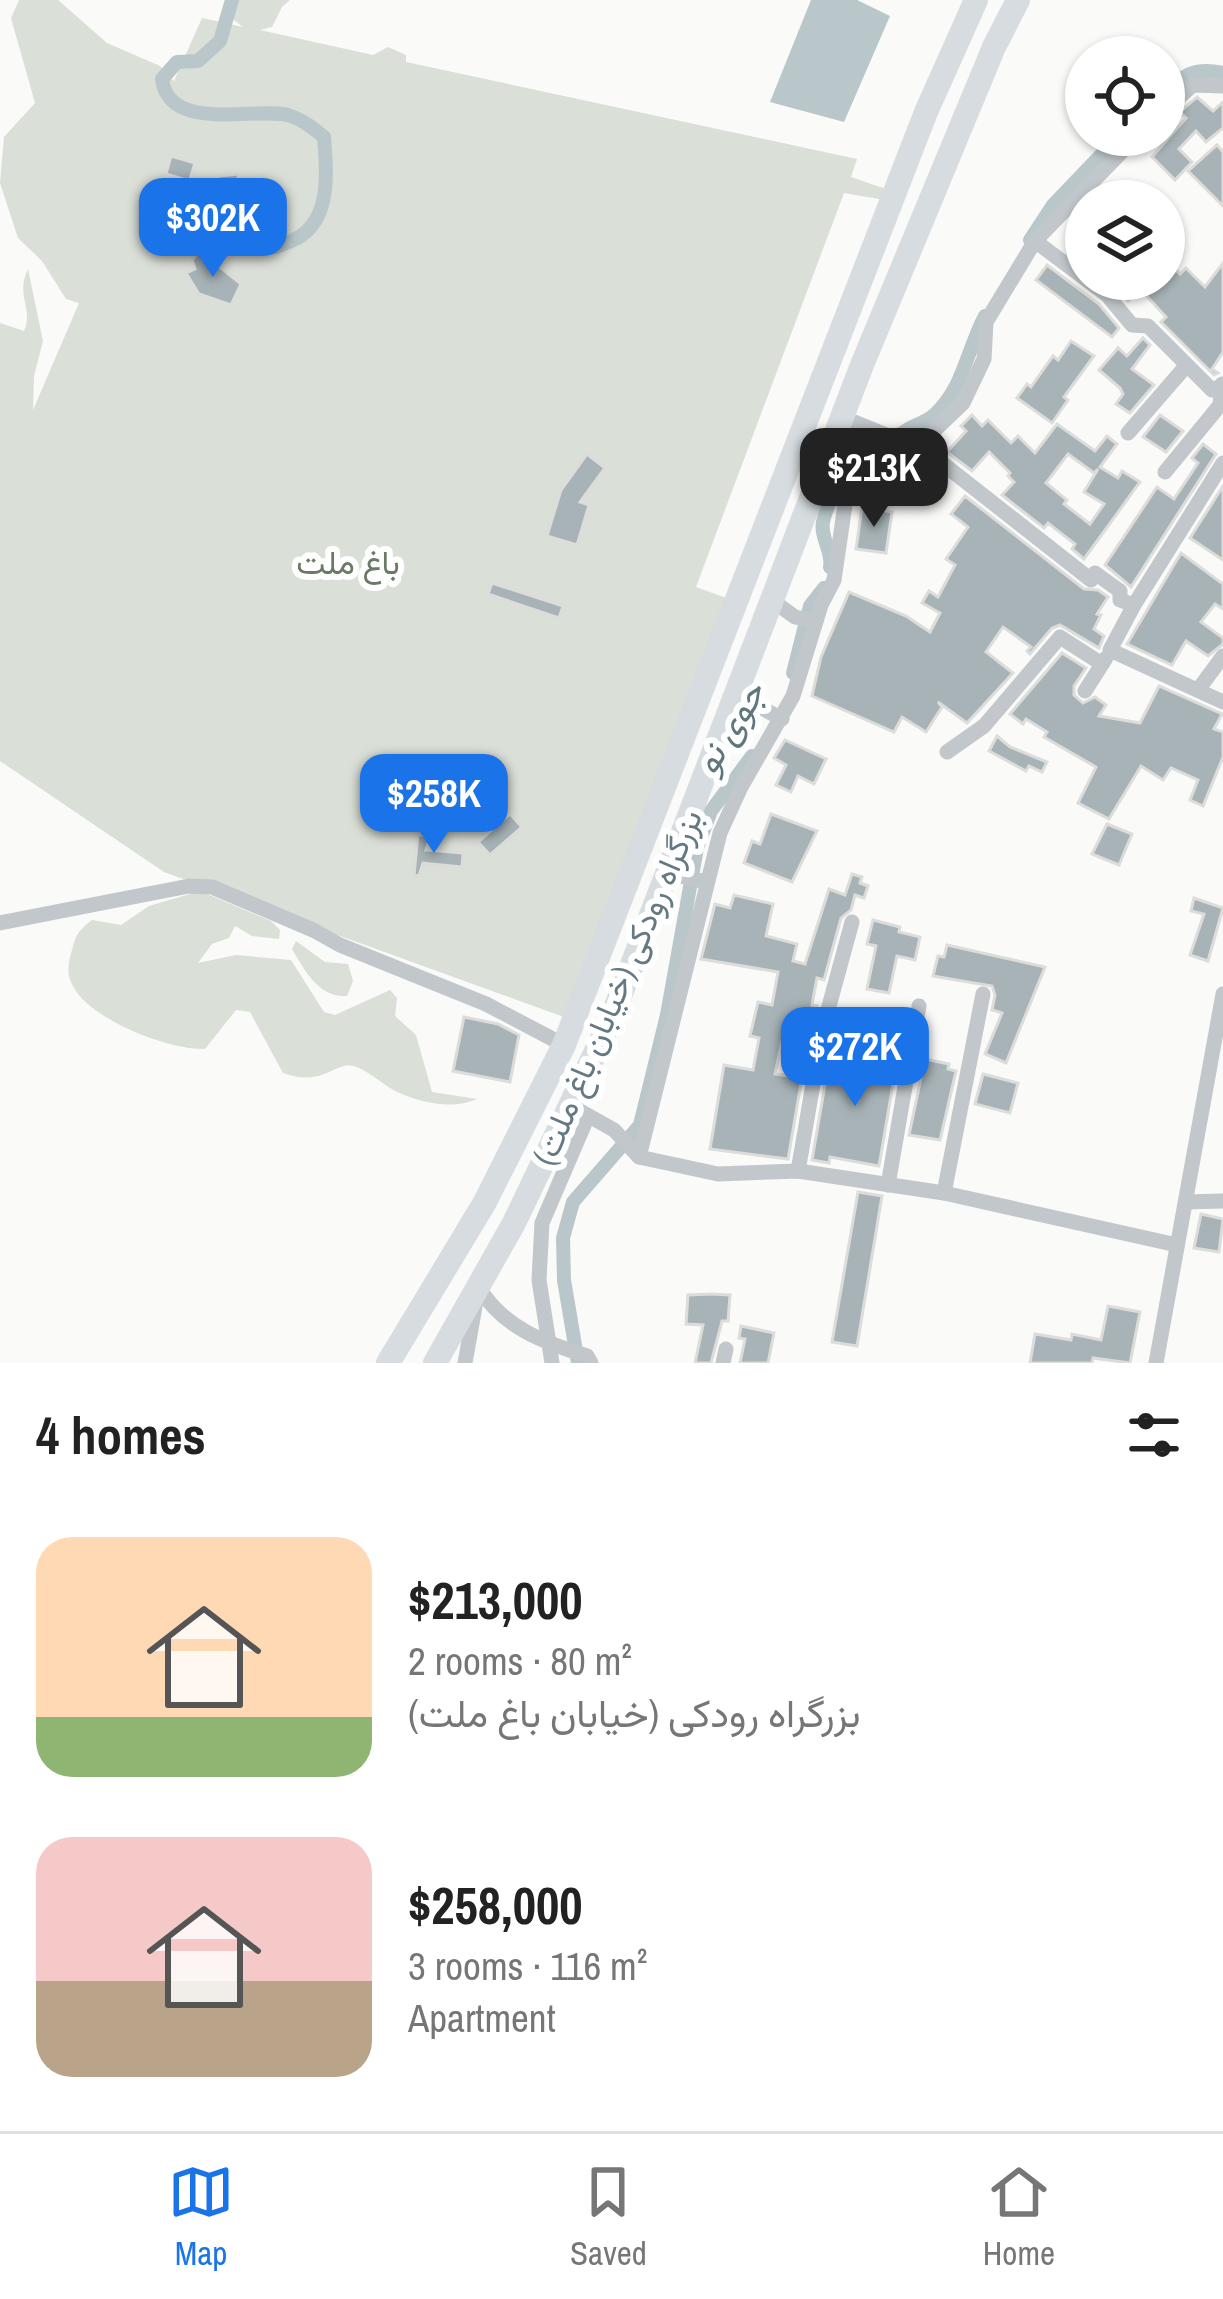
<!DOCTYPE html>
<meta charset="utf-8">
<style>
body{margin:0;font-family:"Archivo Narrow",Vazirmatn,sans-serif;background:#f2f2f2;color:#222;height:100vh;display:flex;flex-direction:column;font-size:45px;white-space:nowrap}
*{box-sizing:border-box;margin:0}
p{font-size:39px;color:#767676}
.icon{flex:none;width:66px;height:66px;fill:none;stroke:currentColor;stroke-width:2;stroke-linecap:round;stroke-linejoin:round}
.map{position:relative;height:1363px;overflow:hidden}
.sheet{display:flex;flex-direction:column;background:#fff;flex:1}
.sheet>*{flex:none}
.fabs{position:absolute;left:1065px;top:36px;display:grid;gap:24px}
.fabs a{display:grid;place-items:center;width:120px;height:120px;border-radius:50%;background:#fff;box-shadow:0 3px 9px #0004;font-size:60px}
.price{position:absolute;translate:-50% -102px;padding:0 27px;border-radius:24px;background:#1a73e8;color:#fff;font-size:39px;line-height:78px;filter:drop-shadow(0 3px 6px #0008)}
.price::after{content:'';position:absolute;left:50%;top:72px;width:36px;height:27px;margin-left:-18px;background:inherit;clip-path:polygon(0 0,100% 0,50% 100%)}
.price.active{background:#222;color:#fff}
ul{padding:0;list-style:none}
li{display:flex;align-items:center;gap:36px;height:300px;padding:0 36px}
li span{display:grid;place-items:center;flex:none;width:336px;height:240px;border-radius:36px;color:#555}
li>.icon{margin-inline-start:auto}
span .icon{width:144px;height:144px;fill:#fffc;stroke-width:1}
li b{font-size:51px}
h2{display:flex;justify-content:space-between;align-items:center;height:144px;padding:0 36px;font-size:51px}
.tabs{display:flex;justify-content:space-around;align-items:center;height:168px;border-top:3px solid #e0e0e0;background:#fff;font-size:33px;color:#767676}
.tabs a{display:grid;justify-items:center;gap:6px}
.tabs .active{color:#1a73e8}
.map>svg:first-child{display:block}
.green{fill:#dadfd7}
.water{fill:#b9c7ca}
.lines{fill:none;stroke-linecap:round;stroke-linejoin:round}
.canal{stroke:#b9c7ca;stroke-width:14}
.building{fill:#a7b3b7;stroke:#dcdcda;stroke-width:3;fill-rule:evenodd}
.minor{stroke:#c1c7ca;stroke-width:15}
.highway{stroke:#d6dcdf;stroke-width:24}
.labels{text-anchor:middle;stroke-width:12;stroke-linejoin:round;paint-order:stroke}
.park-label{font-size:33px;fill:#6a7a64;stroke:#fff}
.street-label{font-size:33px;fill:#647983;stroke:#fff}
.water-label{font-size:36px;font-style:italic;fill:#5f777c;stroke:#fff}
</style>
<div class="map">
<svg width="1223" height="1363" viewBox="0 0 1223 1363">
<rect width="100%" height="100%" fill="#fafaf8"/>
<g class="green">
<path d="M19,0H58L107,43L160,66L174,81L202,18L243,27L229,16L232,0H290L282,7L272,27L260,30L373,55L388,47L406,55V62L857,159L851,177L883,188L888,194L879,199L844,193L696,587L732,600L564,1017L164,872L0,761V323L24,331C34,308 15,297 28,269L43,341L34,376L33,410L79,303L66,299L42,261L18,238L0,183L4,137L35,103L11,18Z"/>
<path d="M200,891L271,921L280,930L279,939L252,936L235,926L229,938L212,944L198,963L236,955L291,960L324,1012L335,1015L390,990L397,998L395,1016L416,1035L432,1092L477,1099C452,1110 421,1103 395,1091C382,1084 369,1071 354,1066C336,1060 323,1088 283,1073L250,1012L236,1010L205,1049C169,1050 90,1020 73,986C66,974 68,963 72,950C76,934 79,930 92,920L121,925L149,906Z"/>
<path d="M296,941L325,962L348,964L353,981L347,996C319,998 305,971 292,949Z"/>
</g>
<path class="water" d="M811,0H857L890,16L844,122L770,102Z"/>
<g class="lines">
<g class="canal">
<path d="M232,0L220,41L198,61L177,62L162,79C169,135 260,105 291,116C303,120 314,129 324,137C327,175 332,226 289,242C279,246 272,249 261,248"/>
<path d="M1164,93C1185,74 1195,67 1223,73"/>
<path d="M1030,240L1053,205L1120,135"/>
<path d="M830,567C833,552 820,537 823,522C832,479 875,451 910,428C918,424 928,421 934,415C964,388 967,349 985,316"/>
<path d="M793,673L810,606L824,588"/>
<path d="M578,1363L564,1280L563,1238L573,1202L640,1125L667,1015L697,848L711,811L752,756"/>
</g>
</g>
<g class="building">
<path d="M1197,97L1213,111L1223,102V128L1206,142L1196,131L1179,149L1192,162L1175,180L1152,157L1186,118L1180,112Z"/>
<path d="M1217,145L1223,152V206L1188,171Z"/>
<path d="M171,156L195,163L177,222L159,202L183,179L166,174Z"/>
<path d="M239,174L235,189L229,221L221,202L212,204L203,199L210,181L219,176Z"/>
<path d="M200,251L241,284L231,305L199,294L186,273L195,269L192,260Z"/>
<path d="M1164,257L1180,274L1186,268L1205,287L1223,263V352L1212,369L1218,373L1214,375L1161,322L1166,317L1141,290L1128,301L1108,281L1164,279Z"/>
<path d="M1047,265L1099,304L1119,328L1112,337L1036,280Z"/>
<path d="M1143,338L1150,345L1132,369L1154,385L1130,413L1116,404L1123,394L1120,388L1099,370L1118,348L1127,356Z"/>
<path d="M1071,341L1094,356L1064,397L1068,400L1052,423L1017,398L1027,384L1031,387L1053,356L1058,360Z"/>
<path d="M972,415L982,426L988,420L1011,443L1018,436L1035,453L1057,424L1095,451L1107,436L1117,444L1100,467L1118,478L1122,471L1140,482L1084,559L1072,549L1075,544L1048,523L1044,528L1002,495L1014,482L1008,476L1010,473L989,452L972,471L947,452L966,431L961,426ZM1068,454L1094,473L1098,469L1084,492L1104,504L1090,524L1064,504L1067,500L1046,483Z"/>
<path d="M1160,415L1183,431L1166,452L1143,437Z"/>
<path d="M1203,444L1216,454L1131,587L1105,565L1157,487L1174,499L1198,463L1192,458Z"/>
<path d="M587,454L605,468L580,502L589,505L577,545L547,536L561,490Z"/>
<path d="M1223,486V560L1190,538Z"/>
<path d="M965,496L1084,589L1098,590L1108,597L1097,614L1101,615L1094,629L1104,636L1099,648L1060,625L1052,628L1030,654L1027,651L1031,647L1003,627L986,652L1013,673L967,723L938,702L942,707L926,732L902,717L894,732L812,696L821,657L849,592L906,616L930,632L940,613L922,603L929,591L938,597L955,565L946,559L968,527L951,514Z"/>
<path d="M862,507L892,512L886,553L856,549Z"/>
<path d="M1181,553L1223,584V609L1215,604L1201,622L1223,638V644L1208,656L1186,641L1172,665L1127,644Z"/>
<path d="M492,583L563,606L559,618L488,594Z"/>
<path d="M1062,653L1086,668L1074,686V695L1083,703L1095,697L1106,705L1099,716L1140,723L1159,686L1222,714L1214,729L1223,732V757L1203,806L1190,800L1198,780L1171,768L1163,780L1141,766L1109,819L1078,803L1096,767L1044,737L1047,732L1026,719L1023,724L1010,714Z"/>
<path d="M997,736L1010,747L1047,762L1042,772L1029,766L1026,771L989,751Z"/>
<path d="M785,740L826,759L814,784L798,776L791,792L776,785L786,765L774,758Z"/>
<path d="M510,814L522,827L490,855L478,842Z"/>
<path d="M771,814L817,831L792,882L744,863L752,841L760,844Z"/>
<path d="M1107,824L1132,834L1119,865L1092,854Z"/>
<path d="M418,834L430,837L426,850L463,853L462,867L423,863L419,876L414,875Z"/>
<path d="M852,874L862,877L860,883L868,886L864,898L855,895L851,910L841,918L824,980L817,978L812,1005L817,1006L807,1046L782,1041L775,1074L802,1078L788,1159L710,1149L724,1065L753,1070L759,1038L750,1036L758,1002L772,1005L778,972L701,959L715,904L730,908L734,895L773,904L766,936L797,944L793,961L805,964L829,889L845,895Z"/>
<path d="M1194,898L1223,908L1208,961L1190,955L1204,914L1191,911Z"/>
<path d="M873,920L900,927L899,932L920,937L915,960L897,956L889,993L867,989L876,946L867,944Z"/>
<path d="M947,945L1045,967L1006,1063L985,1054L1002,1013L992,1010L995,995L992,986L933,976L938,956L944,957Z"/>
<path d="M464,1017L498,1024L519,1035L510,1082L453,1071Z"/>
<path d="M848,1038L875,1044L870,1067L895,1072L879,1166L830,1157L829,1163L812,1160L826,1079L839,1081Z"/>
<path d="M925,1059L949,1064L948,1069L956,1071L940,1140L909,1135Z"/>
<path d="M983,1074L1018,1083L1010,1113L975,1104Z"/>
<path d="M858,1192L882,1196L857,1346L832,1342Z"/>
<path d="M1201,1214L1223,1219L1219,1252L1194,1248Z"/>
<path d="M711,1294L730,1295L728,1321H722L711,1363H695L703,1325L686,1324L688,1295Z"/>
<path d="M1108,1306L1140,1312L1130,1363L1093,1358L1092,1363H1030L1035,1334L1071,1340L1072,1334L1101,1340Z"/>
<path d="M741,1326L774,1333L768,1363H740L745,1339L739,1338Z"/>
</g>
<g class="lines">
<g class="minor">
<path d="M1164,110L1193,85L1223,86"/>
<path d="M1035,241L1107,295L1132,325L1148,326L1212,390L1223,385"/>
<path d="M842,417L915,447"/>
<path d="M1128,433L1186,366"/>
<path d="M919,445L1091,580L1095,573L1120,591V600L1134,605"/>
<path d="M1223,463L1134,605L1110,650L1223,702"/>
<path d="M1165,472L1220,405L1222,384"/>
<path d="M773,601L795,617L816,621"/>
<path d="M1198,690L1223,656"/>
<path d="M1085,691L1106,658"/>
<path d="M738,695L782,719"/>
<path d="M947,752L984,726L1060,637L1102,664"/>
<path d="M668,873L706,882"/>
<path d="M0,923L189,886L212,887L313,930L340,945L486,1004L564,1045"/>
<path d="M573,1107L614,1130L639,1157L718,1174L798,1171L944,1193L1177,1245"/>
<path d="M639,1157L720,833L741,787L793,696L821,605L834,580L846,498L860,479L919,445L963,403L984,359L986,322L1035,241L1138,135"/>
<path d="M798,1171L822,1032L852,922"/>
<path d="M888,1185L919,1006"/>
<path d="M944,1193L983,994"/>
<path d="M1186,1202L1223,1201"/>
<path d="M479,1288C504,1328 543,1342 587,1356L591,1363"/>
<path d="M465,1363L476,1301"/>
<path d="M552,1363L539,1280L542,1223L588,1116"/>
<path d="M723,1363L726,1349"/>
<path d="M1156,1363L1223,994"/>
</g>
<g class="highway">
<path d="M388,1363L485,1202L564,1045L926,112L976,0"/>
<path d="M435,1363L514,1223L610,1022L862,365L994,47L1018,0"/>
</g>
</g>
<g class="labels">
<g class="park-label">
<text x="348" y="574">باغ ملت</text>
</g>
<g class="street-label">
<text transform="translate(617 987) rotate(-67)" y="12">بزرگراه رودکی (خیابان باغ ملت)</text>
</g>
<g class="water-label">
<text transform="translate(729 727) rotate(-58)" y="13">جوی نو</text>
</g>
</g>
</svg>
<div class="fabs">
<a><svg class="icon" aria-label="locate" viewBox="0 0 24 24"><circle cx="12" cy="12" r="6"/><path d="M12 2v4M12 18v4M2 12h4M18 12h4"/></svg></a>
<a><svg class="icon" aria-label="layers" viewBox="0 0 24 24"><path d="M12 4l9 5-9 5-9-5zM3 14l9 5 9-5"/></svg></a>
</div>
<b class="price" style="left:213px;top:280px">$302K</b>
<b class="price active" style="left:874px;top:530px">$213K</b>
<b class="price" style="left:434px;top:856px">$258K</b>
<b class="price" style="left:855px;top:1109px">$272K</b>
</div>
<section class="sheet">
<h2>4 homes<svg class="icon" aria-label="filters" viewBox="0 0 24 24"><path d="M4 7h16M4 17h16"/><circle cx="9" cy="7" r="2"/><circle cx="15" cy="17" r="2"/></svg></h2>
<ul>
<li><span style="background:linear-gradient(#ffd9b3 75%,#8fb573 0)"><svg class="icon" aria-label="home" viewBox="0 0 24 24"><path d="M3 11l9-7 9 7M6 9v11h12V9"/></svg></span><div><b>$213,000</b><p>2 rooms · 80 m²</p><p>بزرگراه رودکی (خیابان باغ ملت)</p></div></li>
<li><span style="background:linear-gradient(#f6c9c9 60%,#b9a48a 0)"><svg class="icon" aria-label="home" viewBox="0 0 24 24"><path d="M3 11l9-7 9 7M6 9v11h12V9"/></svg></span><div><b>$258,000</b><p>3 rooms · 116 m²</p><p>Apartment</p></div></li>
</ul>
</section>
<nav class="tabs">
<a class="active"><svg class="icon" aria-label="map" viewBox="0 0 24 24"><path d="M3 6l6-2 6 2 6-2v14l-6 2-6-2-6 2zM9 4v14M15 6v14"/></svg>Map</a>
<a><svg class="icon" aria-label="saved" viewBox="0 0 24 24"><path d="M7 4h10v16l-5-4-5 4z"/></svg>Saved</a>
<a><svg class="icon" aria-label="home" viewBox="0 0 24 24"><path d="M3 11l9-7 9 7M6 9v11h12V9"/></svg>Home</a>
</nav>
